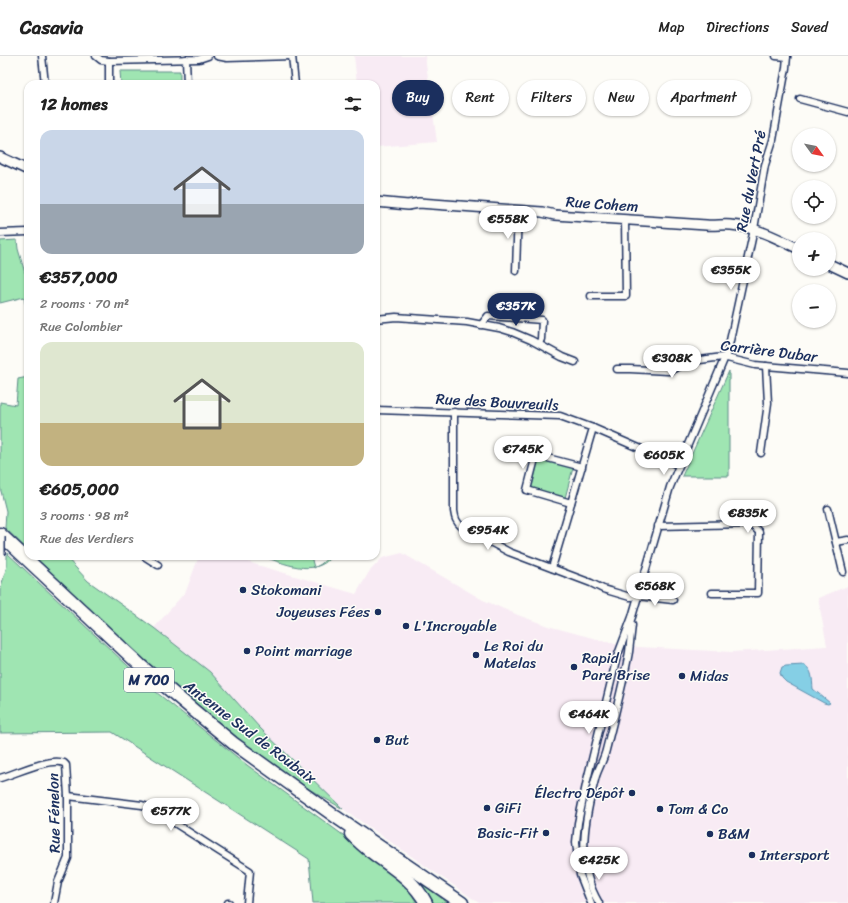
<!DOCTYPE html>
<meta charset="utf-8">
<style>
body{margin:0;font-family:Sriracha,sans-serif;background:#f6f6f6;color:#222;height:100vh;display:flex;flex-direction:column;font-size:15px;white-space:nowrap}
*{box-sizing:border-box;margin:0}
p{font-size:13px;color:#767676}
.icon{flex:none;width:22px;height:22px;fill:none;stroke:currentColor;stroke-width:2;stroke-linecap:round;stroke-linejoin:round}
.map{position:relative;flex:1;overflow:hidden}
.sheet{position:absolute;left:24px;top:24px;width:356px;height:480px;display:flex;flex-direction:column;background:#fff;border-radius:12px;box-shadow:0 1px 3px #0004}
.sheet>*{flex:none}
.hud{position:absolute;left:392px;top:24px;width:380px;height:36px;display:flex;gap:8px}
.needle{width:26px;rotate:123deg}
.buttons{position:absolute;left:792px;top:72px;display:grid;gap:8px}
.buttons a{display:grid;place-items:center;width:44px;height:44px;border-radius:50%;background:#fff;box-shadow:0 1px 3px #0004;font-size:20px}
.price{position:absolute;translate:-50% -34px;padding:0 9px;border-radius:14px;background:#fff;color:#222;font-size:13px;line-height:26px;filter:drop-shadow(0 1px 2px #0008)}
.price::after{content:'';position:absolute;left:50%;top:24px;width:12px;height:9px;margin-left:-6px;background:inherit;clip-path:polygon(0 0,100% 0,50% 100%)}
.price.selected{background:#1b2f5e;color:#fff}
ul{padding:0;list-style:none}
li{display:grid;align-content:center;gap:8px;height:212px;padding:0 16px}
li span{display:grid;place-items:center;height:124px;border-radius:12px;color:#555}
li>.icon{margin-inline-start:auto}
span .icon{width:72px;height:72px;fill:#fffc;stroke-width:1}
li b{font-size:17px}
h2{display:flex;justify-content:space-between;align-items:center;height:48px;padding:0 16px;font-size:17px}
.chip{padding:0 14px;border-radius:18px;background:#fff;box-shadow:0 1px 3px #0004;font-size:14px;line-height:36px}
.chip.selected{background:#1b2f5e;color:#fff}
header{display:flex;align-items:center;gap:24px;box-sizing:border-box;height:56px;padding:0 20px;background:#fff;border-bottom:1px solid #e0e0e0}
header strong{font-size:19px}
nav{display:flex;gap:22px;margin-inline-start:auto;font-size:14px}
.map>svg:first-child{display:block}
.built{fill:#f8ebf4}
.green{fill:#9fe5b2;stroke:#5d8a88}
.water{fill:#85cfe5;stroke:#5b8faf}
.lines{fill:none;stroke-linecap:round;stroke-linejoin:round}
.street-casing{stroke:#1b2f5e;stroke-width:9}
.secondary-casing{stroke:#1b2f5e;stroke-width:12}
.highway-casing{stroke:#1b2f5e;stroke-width:15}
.street{stroke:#fdfcf7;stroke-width:6}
.secondary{stroke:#fdfcf7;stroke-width:9}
.highway{stroke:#fdfcf7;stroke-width:12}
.secondary-bridge-casing{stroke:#1b2f5e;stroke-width:12;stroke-linecap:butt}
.secondary-bridge{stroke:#fdfcf7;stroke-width:9}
.poi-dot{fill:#1b2f5e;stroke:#fdfcf7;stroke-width:1.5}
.labels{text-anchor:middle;stroke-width:3;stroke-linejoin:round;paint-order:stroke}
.shield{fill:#fdfcf7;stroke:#5f6c8c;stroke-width:1}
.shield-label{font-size:14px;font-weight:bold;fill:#1b2f5e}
.street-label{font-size:15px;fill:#1b2f5e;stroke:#fdfcf7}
.poi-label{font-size:15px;fill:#1b2f5e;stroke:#fdfcf7;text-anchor:start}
</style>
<header>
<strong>Casavia</strong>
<nav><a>Map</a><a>Directions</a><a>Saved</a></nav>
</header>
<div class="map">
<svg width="848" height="847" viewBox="0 0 848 847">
<rect width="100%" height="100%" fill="#fdfcf7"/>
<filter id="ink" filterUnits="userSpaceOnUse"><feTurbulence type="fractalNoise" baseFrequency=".025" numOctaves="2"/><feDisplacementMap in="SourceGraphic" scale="8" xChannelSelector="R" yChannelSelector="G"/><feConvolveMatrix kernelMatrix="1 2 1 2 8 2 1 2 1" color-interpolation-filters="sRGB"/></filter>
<g filter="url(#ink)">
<g class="built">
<path d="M354,0H425L437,86L376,91V28H357Z"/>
<path d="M402,497L483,544L518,559L548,570L615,588L639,591L732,596L827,590L818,542L848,530V847H479L343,753L259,671L210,616L154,572L186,535L199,500H234L254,508L356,538L369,516L382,502Z"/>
</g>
<g class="green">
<path d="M120,15H180V28H121Z"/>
<path d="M17,184L18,193L25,217L28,218V262L24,241L0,247V185Z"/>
<path d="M729,315V420H682Z"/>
<path d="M28,321V494L5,472L6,455L0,431V346L16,349L18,323Z"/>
<path d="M541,403L573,412L565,442L533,433L530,429L537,405Z"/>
<path d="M7,497L156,636L247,709L347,782L405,828L417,847H313L309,803L112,676L0,677V534L7,510Z"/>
<path d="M34,500H65L88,525L154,572L210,616L259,671L343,753L280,716L192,647L123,586Z"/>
<path d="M260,500H311L314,512L321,508L330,500H332C314,523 283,506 260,500Z"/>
<path d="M422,828L448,847H432L419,831Z"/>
</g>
<path class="water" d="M804,609C813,614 812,623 813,633L830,647L828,648L824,647L786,626L782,622L780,617L782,611L786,610Z"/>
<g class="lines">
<defs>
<g id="street">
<path d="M42,0L45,28"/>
<path d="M96,0L101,4L109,5L199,3L208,0"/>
<path d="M217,0L227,2L292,0"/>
<path d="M292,0L295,28"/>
<path d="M776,0L787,1"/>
<path d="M186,3L187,28"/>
<path d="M109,5V28"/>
<path d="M800,43L848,56"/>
<path d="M0,177L28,176"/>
<path d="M516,215L518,154"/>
<path d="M591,240H626L625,164"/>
<path d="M376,263L396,261L467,266L499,272L512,276L531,284L562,301L575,306"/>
<path d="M481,269L488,260L542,264L541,283L539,288"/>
<path d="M617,313H630L668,315L692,305L723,301L755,309L848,317"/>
<path d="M376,354L560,360L593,372L678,409"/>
<path d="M454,356V455C455,462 456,466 462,471L509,496L591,527L603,533L630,541L638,540L673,544"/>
<path d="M761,397L768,347L766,310"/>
<path d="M571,447L527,434L536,399L582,411"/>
<path d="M828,453L843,516"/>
<path d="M658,470L747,468L753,470L759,476L758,537H712"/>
<path d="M836,486L848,484"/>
<path d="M144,500L158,509"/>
<path d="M552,512L593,372"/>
<path d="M0,722C15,718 50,701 64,707L66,709L68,740V802L58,826L54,847"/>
<path d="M68,740L142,749L151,752L250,815L247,847"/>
<path d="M228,847H229"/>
<path d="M591,847L580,819L576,786L578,767L587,724L617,601L632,561L670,431L728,294L754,173L765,109L773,84L786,12L787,0"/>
<path d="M599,847C575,808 585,761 596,720C599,711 604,703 606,694C614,662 623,629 629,596C630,587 631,578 632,569"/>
</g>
<g id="secondary">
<path d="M0,101L28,114"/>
<path d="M376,146L408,149L419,147L542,156L555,159L706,169C715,170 723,168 731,169C756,171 777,182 799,193"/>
<path d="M829,208L848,217"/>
</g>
<g id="highway">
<path d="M0,478L140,609L198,658L233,687L336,761L462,847"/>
<path d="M351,778C357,784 363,790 370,795C391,811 413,823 426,847"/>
</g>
</defs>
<use href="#street" class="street-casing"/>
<use href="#secondary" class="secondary-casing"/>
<use href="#highway" class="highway-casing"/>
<use href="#street" class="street"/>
<use href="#secondary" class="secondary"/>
<use href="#highway" class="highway"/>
<defs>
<path id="secondary-bridge" d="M0,481V499"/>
</defs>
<use href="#secondary-bridge" class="secondary-bridge-casing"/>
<use href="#secondary-bridge" class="secondary-bridge"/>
</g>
</g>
<g class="poi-dot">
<circle cx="243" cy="534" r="4"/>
<circle cx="378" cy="556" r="4"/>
<circle cx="406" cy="570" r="4"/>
<circle cx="247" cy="595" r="4"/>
<circle cx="476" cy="599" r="4"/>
<circle cx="574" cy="611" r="4"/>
<circle cx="682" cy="620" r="4"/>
<circle cx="377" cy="684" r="4"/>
<circle cx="632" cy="737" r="4"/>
<circle cx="487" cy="752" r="4"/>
<circle cx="660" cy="753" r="4"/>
<circle cx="546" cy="777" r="4"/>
<circle cx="710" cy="778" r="4"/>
<circle cx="752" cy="799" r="4"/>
</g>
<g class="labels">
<rect class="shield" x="124" y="612" width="50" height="24" rx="3"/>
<g class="shield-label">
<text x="149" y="629">M 700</text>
</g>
<g class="street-label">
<text transform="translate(751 125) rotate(-79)" y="5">Rue du Vert Pré</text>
<text transform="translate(602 148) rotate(4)" y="5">Rue Cohem</text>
<text transform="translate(769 295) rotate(7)" y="5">Carrière Dubar</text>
<text transform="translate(497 346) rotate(3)" y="5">Rue des Bouvreuils</text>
<text transform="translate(250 676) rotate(37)" y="5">Antenne Sud de Roubaix</text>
<text transform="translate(54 757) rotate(-91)" y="5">Rue Fénelon</text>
</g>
<g class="poi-label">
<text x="251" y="539">Stokomani</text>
<text x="370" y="561" text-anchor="end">Joyeuses Fées</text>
<text x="414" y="575">L'Incroyable</text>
<text x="484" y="595">Le Roi du<tspan x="484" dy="17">Matelas</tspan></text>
<text x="255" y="600">Point marriage</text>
<text x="582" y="607">Rapid<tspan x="582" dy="17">Pare Brise</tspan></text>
<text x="690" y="625">Midas</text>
<text x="385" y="689">But</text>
<text x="624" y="742" text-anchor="end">Électro Dépôt</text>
<text x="495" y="757">GiFi</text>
<text x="668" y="758">Tom &amp; Co</text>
<text x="538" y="782" text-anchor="end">Basic-Fit</text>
<text x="718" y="783">B&amp;M</text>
<text x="760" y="804">Intersport</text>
</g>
</g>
</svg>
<div class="buttons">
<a><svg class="needle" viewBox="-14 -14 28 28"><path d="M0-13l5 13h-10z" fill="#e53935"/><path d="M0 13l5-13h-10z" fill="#767676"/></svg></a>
<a><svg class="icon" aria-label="locate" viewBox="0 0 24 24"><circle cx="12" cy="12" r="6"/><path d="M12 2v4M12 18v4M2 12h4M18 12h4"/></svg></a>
<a>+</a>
<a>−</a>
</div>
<b class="price" style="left:508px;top:184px">€558K</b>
<b class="price" style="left:731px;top:235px">€355K</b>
<b class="price selected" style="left:516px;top:271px">€357K</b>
<b class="price" style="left:672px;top:323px">€308K</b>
<b class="price" style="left:523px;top:414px">€745K</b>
<b class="price" style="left:664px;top:420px">€605K</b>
<b class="price" style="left:748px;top:478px">€835K</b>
<b class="price" style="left:488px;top:495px">€954K</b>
<b class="price" style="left:655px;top:551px">€568K</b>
<b class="price" style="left:589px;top:679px">€464K</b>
<b class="price" style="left:171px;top:776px">€577K</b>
<b class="price" style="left:599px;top:825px">€425K</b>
<div class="hud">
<a class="chip selected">Buy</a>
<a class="chip">Rent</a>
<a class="chip">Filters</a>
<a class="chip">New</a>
<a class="chip">Apartment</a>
</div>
<section class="sheet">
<h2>12 homes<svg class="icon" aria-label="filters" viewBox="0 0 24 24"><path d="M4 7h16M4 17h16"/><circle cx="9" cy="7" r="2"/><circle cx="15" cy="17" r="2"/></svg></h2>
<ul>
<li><span style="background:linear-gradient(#c9d6e8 60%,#9aa5b1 0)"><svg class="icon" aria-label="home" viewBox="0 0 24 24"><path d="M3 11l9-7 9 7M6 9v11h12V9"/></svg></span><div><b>€357,000</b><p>2 rooms · 70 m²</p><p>Rue Colombier</p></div></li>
<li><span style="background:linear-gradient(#dfe7d0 65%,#c2b280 0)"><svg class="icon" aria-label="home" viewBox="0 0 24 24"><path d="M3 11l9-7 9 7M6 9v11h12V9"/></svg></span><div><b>€605,000</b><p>3 rooms · 98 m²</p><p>Rue des Verdiers</p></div></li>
</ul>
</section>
</div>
